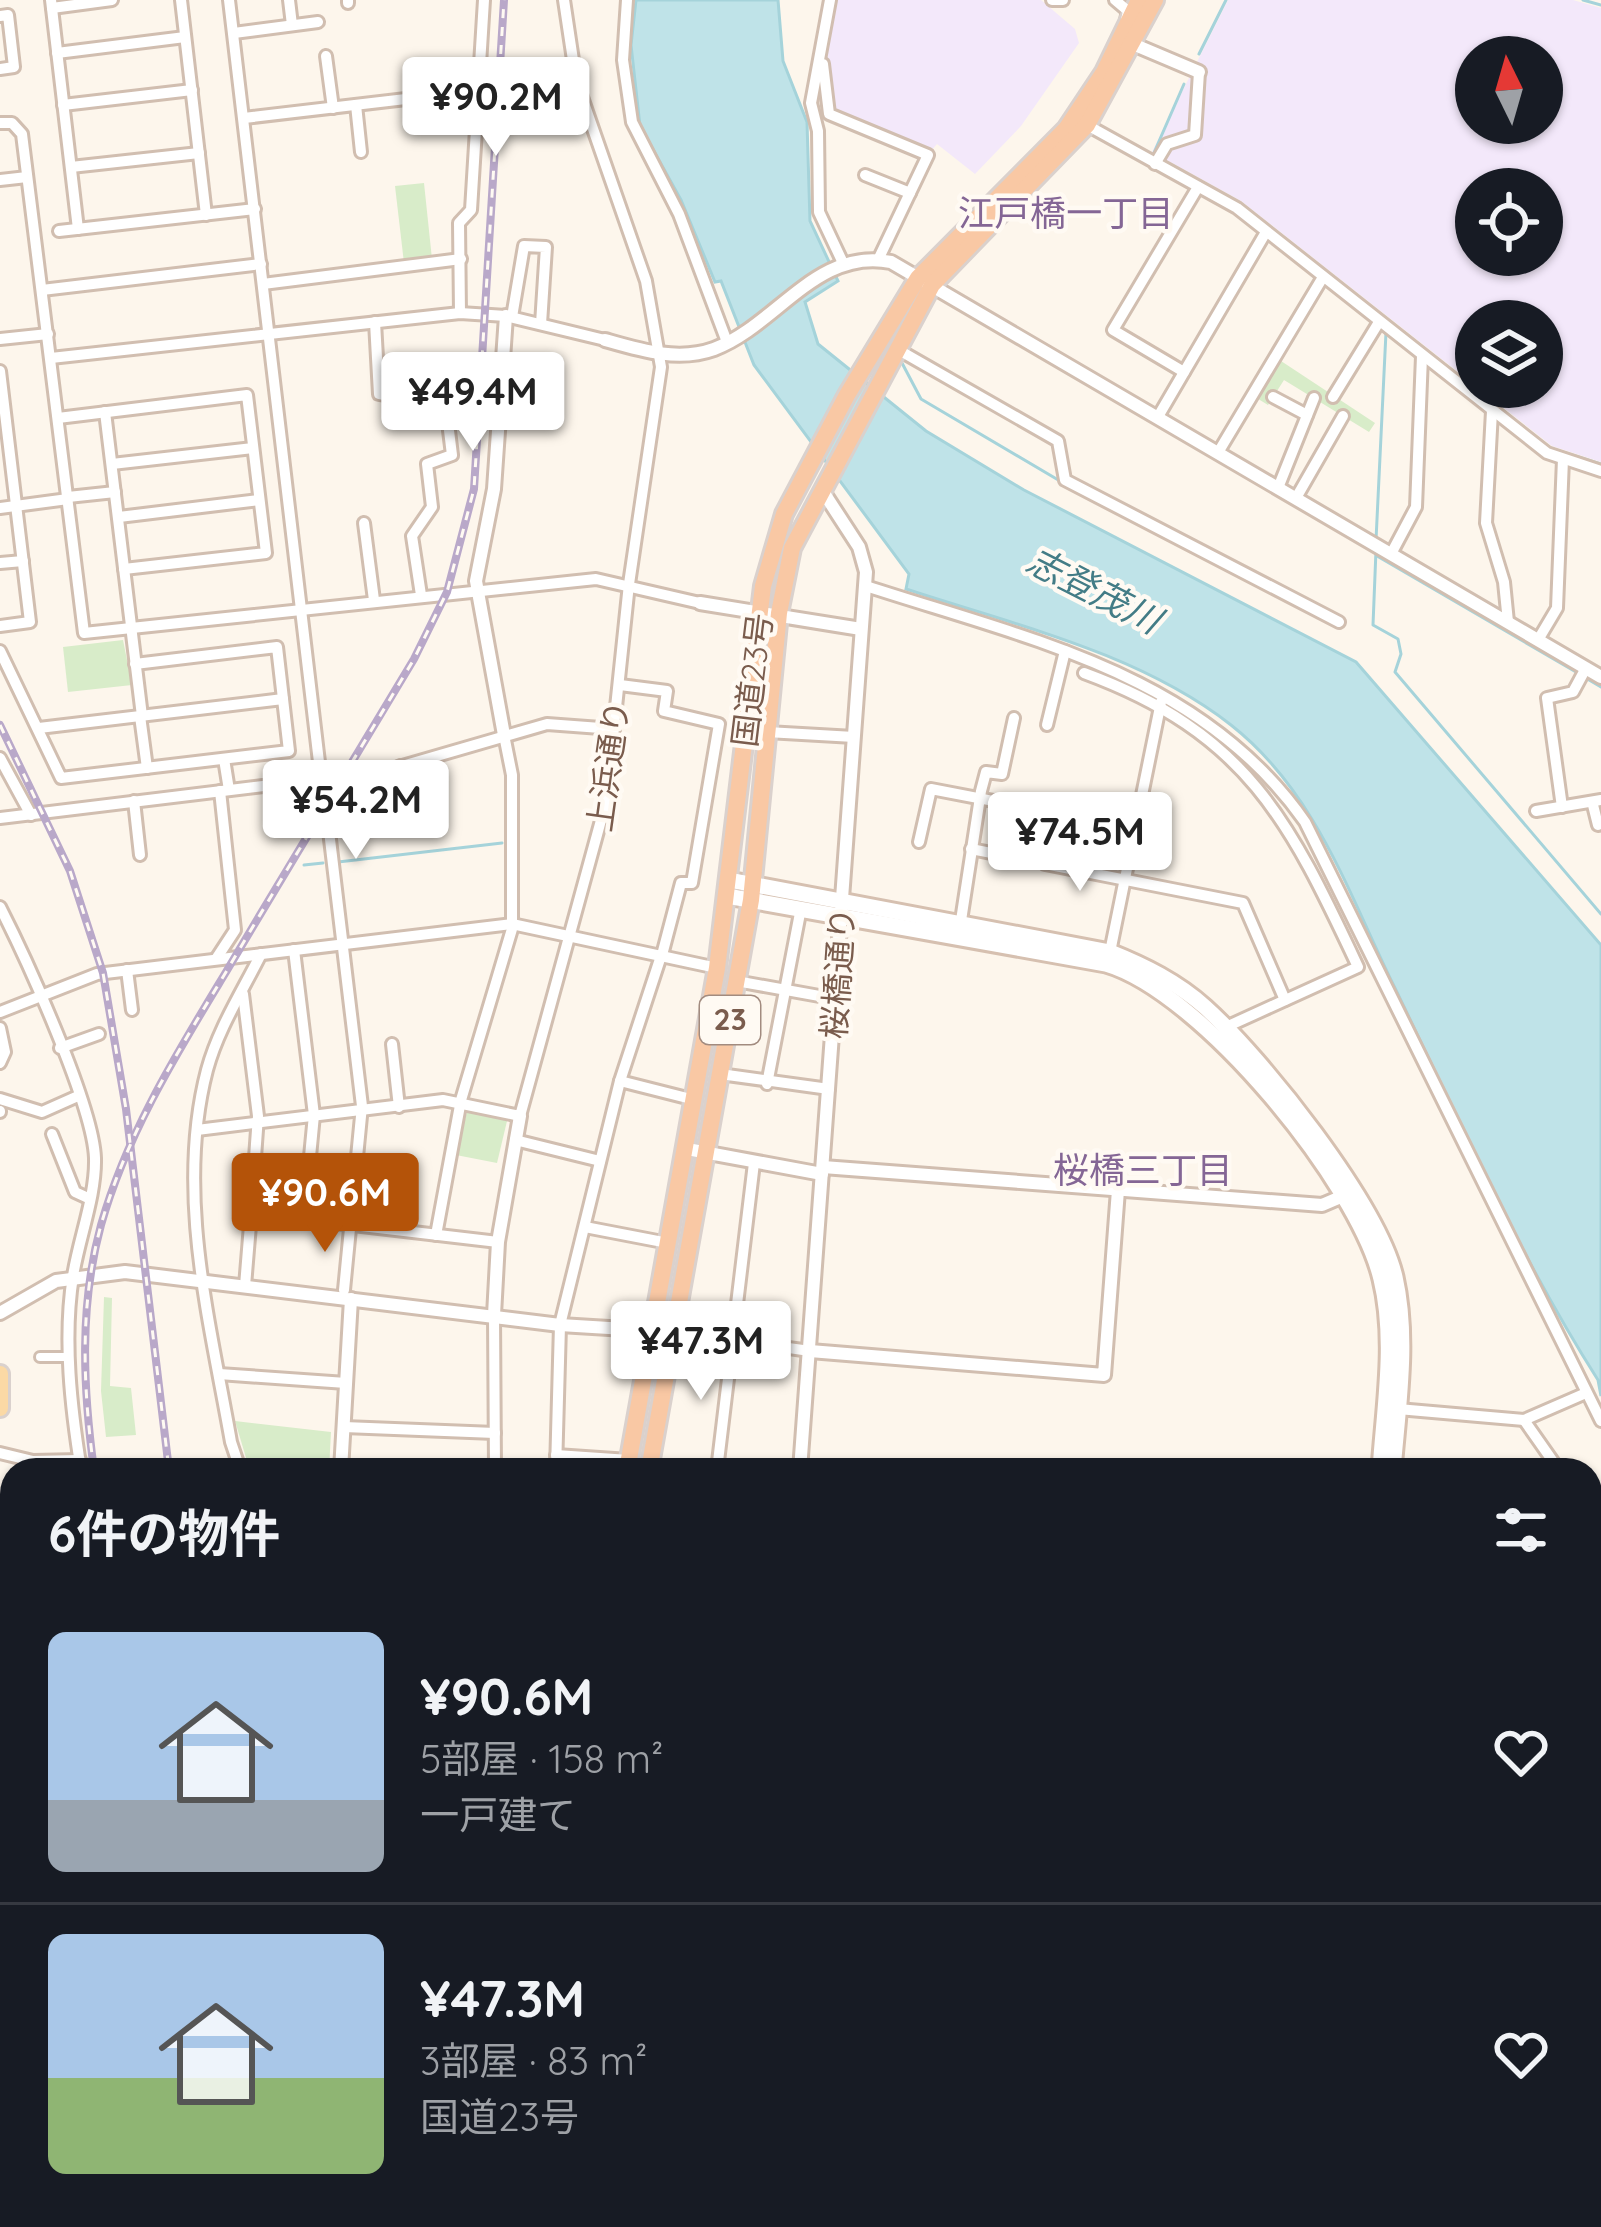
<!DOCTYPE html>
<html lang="ja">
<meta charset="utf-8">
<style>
body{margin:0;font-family:Quicksand,"Noto Sans JP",sans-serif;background:#242831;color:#f1f3f6;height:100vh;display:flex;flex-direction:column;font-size:45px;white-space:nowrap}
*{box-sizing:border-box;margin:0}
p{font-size:39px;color:#9ea1a6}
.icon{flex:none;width:66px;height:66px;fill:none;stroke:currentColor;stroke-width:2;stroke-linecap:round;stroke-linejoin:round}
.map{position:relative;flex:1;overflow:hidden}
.panel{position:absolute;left:0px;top:1458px;width:1602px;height:771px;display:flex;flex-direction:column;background:#171b24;border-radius:36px 36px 0 0;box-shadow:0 3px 9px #0004}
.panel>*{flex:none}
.needle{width:78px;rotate:355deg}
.buttons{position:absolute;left:1455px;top:36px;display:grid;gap:24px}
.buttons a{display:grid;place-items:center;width:108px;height:108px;border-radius:50%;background:#171b24;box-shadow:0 3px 9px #0004;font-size:60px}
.price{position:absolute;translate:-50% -102px;padding:0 27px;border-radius:12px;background:#fff;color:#222;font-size:39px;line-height:78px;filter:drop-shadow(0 3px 6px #0008)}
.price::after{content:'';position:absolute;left:50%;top:72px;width:36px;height:27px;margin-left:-18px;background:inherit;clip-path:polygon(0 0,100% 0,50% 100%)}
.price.current{background:#b45309;color:#fff}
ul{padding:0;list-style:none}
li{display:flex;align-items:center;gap:36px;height:300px;padding:0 48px}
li+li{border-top:3px solid #363941}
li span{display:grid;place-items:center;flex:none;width:336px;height:240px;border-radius:18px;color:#555}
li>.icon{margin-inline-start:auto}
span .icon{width:144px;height:144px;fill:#fffc;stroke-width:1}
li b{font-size:51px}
h2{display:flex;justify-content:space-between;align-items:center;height:144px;padding:0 48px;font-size:51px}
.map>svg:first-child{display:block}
.education{fill:#f3e8fa;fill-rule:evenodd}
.green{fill:#d8ecc9}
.water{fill:#bfe3e8;stroke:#a5d3da;stroke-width:3}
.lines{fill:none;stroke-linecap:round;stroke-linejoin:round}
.stream{stroke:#a5d3da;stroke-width:3}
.pedestrian-casing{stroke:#d1beb0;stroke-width:14}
.minor-casing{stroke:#d1beb0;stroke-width:16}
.tertiary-casing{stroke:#d1beb0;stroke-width:18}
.secondary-casing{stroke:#d6c0b0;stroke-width:21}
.primary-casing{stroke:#dad1cd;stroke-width:22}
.trunk-casing{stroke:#dad1cd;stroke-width:22}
.pedestrian{stroke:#fff;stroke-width:8}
.minor{stroke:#fff;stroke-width:10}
.tertiary{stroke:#fff;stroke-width:12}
.secondary{stroke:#fff;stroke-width:15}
.primary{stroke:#fbd9a5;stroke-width:16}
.trunk{stroke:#f9c8a4;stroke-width:16}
.rail-casing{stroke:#b9a8c9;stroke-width:8}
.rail{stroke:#fffaf3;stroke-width:3;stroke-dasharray:9;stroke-linecap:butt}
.labels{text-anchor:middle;stroke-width:9;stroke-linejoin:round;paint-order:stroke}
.shield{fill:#fffaf3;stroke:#a28b7f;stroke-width:3}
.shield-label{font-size:30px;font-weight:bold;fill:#7a5c4d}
.street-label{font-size:33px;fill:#7a5c4d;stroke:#fffaf3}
.neighbourhood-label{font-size:36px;fill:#846695;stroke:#fffaf3}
.water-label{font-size:36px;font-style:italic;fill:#437c86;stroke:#fffaf3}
</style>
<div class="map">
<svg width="1601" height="2227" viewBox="0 0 1601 2227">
<rect width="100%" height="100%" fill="#fdf6ec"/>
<g class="education">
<path d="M833,0H1041L1075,29L1079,43L1021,126L975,174L937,144L931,151L832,111L825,54Z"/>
<path d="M1228,0H1573L1601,8V462L1552,446L1241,201L1152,152ZM1476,57H1542V123H1476ZM1476,189H1542V255H1476ZM1476,321H1542V387H1476Z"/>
<path d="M1003,2217H1334L1333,2227H1002Z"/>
</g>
<g class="green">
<path d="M424,183L432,259L404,263L395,186Z"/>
<path d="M1278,359L1375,423L1369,432L1284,380L1268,405L1255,397Z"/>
<path d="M123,640L132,685L68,692L63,647Z"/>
<path d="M468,1108L507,1121L497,1163L456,1155Z"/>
<path d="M104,1297L112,1298L110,1386L131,1388L136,1435L106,1437L101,1391Z"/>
<path d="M235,1421L331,1432L329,1470H286L247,1461Z"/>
<path d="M0,1616L12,1621V1749L4,1758L12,1765V1778L5,1781L0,1777Z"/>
</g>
<path class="water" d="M636,0H778L783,61L807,122L810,221L838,281L805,302L818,344L926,431L1024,490L1356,662L1601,945V1396L1598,1380C1519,1256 1457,1116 1393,984C1348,892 1315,791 1231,725C1139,653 1015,625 906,589L909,574L754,365L721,281L715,282L681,200L640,126L631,45Z"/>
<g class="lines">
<g class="stream">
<path d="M1583,0L1601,5"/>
<path d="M1199,54L1226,0"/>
<path d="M1153,155L1184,84"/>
<path d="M1193,178L1240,203L1550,448L1601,464"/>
<path d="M902,363L921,399L1060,481"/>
<path d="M1110,509L1283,599"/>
<path d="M1376,540L1386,332"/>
<path d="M1376,550L1373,625L1398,639L1401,654L1395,672L1601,914"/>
<path d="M1377,556L1576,672"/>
<path d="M1584,677L1601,687"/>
<path d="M338,862L502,843"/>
<path d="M304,865L323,863"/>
<path d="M1581,2227L1582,2217"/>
</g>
<defs>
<path id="pedestrian" d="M40,1357H68"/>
<g id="minor">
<path d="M51,0L78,229"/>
<path d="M181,0L206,215"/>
<path d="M229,0L321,779"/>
<path d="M289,0L292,25"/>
<path d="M348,0V3"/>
<path d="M627,0L623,60L632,122L679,214L727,342"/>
<path d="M830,0L811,103L818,131L819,212L843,263"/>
<path d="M1052,0H1063"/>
<path d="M1115,0L1128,11L1126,20"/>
<path d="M52,8L112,0"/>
<path d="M0,16L8,15L14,67L0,69"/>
<path d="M234,33L318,22"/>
<path d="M57,53L185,37"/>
<path d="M326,56L333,108"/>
<path d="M819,63L823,64L829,114L928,155L878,260"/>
<path d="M63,105L192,90"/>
<path d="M356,105L361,152"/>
<path d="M244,118L474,91"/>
<path d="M0,123H12L22,134L84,633L596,579L700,603"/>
<path d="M1087,125L1237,208L1547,453L1601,471"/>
<path d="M1155,164L1167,144L1195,135L1199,72"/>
<path d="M71,167L199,153"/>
<path d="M865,175L910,193"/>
<path d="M0,180L27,177"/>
<path d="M59,231L255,209"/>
<path d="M263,284L461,259"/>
<path d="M42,290L261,264"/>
<path d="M460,313L459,223L471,210L484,0"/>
<path d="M512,317L524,246L546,247L541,324"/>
<path d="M375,322L379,394L446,406L452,455L427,464L432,507L412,536L421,595"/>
<path d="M0,339L48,334"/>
<path d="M897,349L1058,441L1065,480L1339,622"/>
<path d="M51,358L460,313L506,316L605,340"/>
<path d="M0,371L30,622L0,626"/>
<path d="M1184,372L1113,330L1198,187"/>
<path d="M1273,397L1307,415"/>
<path d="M1333,397L1379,322"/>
<path d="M1492,411L1486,523L1504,582L1508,622"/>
<path d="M105,412L142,716"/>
<path d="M1159,415L1266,232"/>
<path d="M58,418L247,395L266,553L124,569"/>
<path d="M1219,451L1323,277"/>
<path d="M112,464L253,448"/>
<path d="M1278,488L1314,398"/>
<path d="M68,497L115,492"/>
<path d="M1296,498L1343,416"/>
<path d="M0,508L68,499"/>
<path d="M119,517L259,500"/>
<path d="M364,523L374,600"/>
<path d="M1391,554L1416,507L1422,356"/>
<path d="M0,563L23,561"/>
<path d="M866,586C1028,639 1202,674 1305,822L1601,1421"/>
<path d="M1538,640L1557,608L1563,459"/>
<path d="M0,651L61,778L289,751L277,647L135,664"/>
<path d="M1084,673C1247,733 1289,820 1358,967L1226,1027"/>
<path d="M620,685L667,691L664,711L719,724L692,883H681L662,955"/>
<path d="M140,716L147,768"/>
<path d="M1047,725L1065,651"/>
<path d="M39,728L283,699"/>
<path d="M767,732L854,737"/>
<path d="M0,758L31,815"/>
<path d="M224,759L229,790"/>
<path d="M400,766L409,815"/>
<path d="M134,801L140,855"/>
<path d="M1593,805L1598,825"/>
<path d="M1562,807L1547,698L1573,692L1586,668"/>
<path d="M1536,811L1601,800"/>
<path d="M0,818L321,779L328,784L347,782L547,724L614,729"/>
<path d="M919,842L931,789L1040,810"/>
<path d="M971,849L1037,862"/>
<path d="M1045,864L1243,903L1285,1000"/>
<path d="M0,907C26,958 93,1105 95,1158C96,1196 79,1238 73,1276C63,1339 71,1408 81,1470"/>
<path d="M960,927L981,791L986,772L1002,774L1014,718"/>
<path d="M294,950L314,1115L304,1219"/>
<path d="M1110,952L1161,702"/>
<path d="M216,959L235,930L220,791"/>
<path d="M127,970L132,1010"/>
<path d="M736,981L836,999"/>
<path d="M243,994L258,1116L251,1213"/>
<path d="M0,1012L97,974L512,924L717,968"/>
<path d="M0,1028L5,1052L0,1063"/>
<path d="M392,1044L399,1107"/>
<path d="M60,1048L99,1034"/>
<path d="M720,1074L829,1089"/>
<path d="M620,1081L695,1100"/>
<path d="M767,1084L801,908"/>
<path d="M0,1099L42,1112L78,1096"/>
<path d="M0,1111V1112"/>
<path d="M197,1130L443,1100L520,1116L606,802L629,584L661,367L646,281L576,80L564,0"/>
<path d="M52,1134L75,1192L88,1198"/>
<path d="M515,1140L600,1161"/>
<path d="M585,1227L668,1243"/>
<path d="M436,1235L461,1100L512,929V775L504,735"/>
<path d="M245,1286L251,1213L498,1242"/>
<path d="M344,1290L362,1106L329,831L358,780"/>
<path d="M494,1315L495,1470"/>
<path d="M674,1332L810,1351"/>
<path d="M219,1374L346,1383"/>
<path d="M1398,1409L1524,1420L1586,1393"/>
<path d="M1524,1420L1559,1470"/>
<path d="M344,1427L495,1433"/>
<path d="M0,1453L33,1461L80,1460"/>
<path d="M556,1455L629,1460"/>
<path d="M258,1470L239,1466L231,1442C210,1322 175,1192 207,1070C218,1029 242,992 261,954"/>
<path d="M556,1470L560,1325L620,1081L660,959"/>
<path d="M717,1470L754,1163"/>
<path d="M984,1470H1008"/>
<path d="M1057,1470L1061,1469"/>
<path d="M1590,1496L1601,1502"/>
<path d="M0,1580H12"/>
<path d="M1590,1610L1601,1612"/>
<path d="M0,1816L12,1799"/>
<path d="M0,1838L12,1839"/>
<path d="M1590,2050L1601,2051"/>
<path d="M135,2227L136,2217"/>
<path d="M207,2227L208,2217"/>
<path d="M244,2227L245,2217"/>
<path d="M267,2227L269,2217"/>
<path d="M317,2227L319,2217"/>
<path d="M418,2227L419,2217"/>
<path d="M466,2227V2217"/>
<path d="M650,2227V2217"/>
<path d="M832,2227L833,2217"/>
<path d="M997,2227L998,2217"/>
</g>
<g id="tertiary">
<path d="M1128,42L1199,72"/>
<path d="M605,340C640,350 678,362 714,349C777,325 817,247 891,262L1601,677"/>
<path d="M700,603L861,629"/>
<path d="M504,735L476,581L494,489L506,316"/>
<path d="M687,1149L822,1174"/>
<path d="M823,1167L1322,1205L1343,1196"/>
<path d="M0,1313L56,1281L125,1272L560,1325L674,1332"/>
<path d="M494,1315L498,1242L520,1116"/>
<path d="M810,1351L1104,1375L1118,1190"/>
<path d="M341,1470L351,1299"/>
<path d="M800,1470L866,572L859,547L822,490"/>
<path d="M1590,1920L1601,1805"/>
<path d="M1590,1985L1601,1986"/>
<path d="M0,2091L12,2093"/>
<path d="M367,2227L369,2217"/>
<path d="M746,2227L747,2217"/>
</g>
<g id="secondary">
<path d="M729,880L1110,952C1145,966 1177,982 1205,1007C1262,1058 1378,1204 1395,1277C1409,1339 1398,1407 1393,1470"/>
<path d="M727,896L1106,964C1202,992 1358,1183 1381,1279C1396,1340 1384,1408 1380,1470"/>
<path d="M0,1905L12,1906"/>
<path d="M1346,2227L1347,2217"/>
</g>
<path id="primary" d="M0,1374V1408"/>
<g id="trunk">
<path d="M627,1470L717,968L763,586L784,514L847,395L918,278L1066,129L1104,72L1139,0"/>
<path d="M649,1470L751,900L779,613L792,548L932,285L1087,125L1155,0"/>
<path d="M537,2227V2217"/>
<path d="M557,2227L558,2217"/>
</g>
</defs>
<use href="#pedestrian" class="pedestrian-casing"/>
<use href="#minor" class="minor-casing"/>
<use href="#tertiary" class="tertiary-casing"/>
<use href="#secondary" class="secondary-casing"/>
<use href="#primary" class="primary-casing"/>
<use href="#trunk" class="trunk-casing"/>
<use href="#pedestrian" class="pedestrian"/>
<use href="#minor" class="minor"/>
<use href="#tertiary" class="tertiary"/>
<use href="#secondary" class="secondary"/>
<use href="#primary" class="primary"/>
<use href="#trunk" class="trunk"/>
<defs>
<g id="rail">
<path d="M0,725L70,871L103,973L126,1109L169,1470"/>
<path d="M94,1470C83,1388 79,1306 101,1225C127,1133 177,1053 226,972C288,867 352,763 414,659L447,592L474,489L504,0"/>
<path d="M216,2227L217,2217"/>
</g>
</defs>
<use href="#rail" class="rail-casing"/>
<use href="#rail" class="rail"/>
</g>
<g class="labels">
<rect class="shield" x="700" y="996" width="60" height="48" rx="9"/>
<g class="shield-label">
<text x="730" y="1030">23</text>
</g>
<g class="street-label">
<text transform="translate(752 680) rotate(-83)" y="12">国道23号</text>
<text transform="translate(608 766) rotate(-82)" y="12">上浜通り</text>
<text transform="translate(838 973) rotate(-86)" y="12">桜橋通り</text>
</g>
<g class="neighbourhood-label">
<text x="1066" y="226">江戸橋一丁目</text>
<text x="1143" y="1183">桜橋三丁目</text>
</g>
<g class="water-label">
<text transform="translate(1094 590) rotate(27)" y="13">志登茂川</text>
</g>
</g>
</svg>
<div class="buttons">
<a><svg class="needle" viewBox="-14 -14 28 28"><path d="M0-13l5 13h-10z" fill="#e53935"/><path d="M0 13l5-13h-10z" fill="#9ea1a6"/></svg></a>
<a><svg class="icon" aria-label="locate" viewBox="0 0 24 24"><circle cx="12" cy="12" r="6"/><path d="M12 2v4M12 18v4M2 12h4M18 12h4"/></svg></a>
<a><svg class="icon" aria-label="layers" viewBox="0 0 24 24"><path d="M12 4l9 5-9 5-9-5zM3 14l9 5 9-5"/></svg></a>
</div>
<b class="price" style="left:496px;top:159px">¥90.2M</b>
<b class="price" style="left:473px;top:454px">¥49.4M</b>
<b class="price" style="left:356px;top:862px">¥54.2M</b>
<b class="price" style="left:1080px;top:894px">¥74.5M</b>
<b class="price current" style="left:325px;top:1255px">¥90.6M</b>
<b class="price" style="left:701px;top:1403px">¥47.3M</b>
<section class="panel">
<h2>6件の物件<svg class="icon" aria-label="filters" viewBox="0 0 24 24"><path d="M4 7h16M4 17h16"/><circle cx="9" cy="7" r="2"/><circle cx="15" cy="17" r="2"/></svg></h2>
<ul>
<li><span style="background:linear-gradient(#a9c7e8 70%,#9aa5b1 0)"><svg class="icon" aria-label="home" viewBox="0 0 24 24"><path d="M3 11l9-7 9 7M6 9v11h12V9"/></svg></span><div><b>¥90.6M</b><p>5部屋 · 158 m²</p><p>一戸建て</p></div><svg class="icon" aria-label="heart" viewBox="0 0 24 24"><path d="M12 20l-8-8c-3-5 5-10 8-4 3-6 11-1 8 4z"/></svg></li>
<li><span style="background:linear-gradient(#a9c7e8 60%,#8fb573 0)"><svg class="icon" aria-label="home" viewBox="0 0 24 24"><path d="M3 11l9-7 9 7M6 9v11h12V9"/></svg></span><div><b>¥47.3M</b><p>3部屋 · 83 m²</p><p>国道23号</p></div><svg class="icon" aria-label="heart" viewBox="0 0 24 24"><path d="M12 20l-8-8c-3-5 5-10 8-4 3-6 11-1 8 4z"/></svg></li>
</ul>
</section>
</div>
